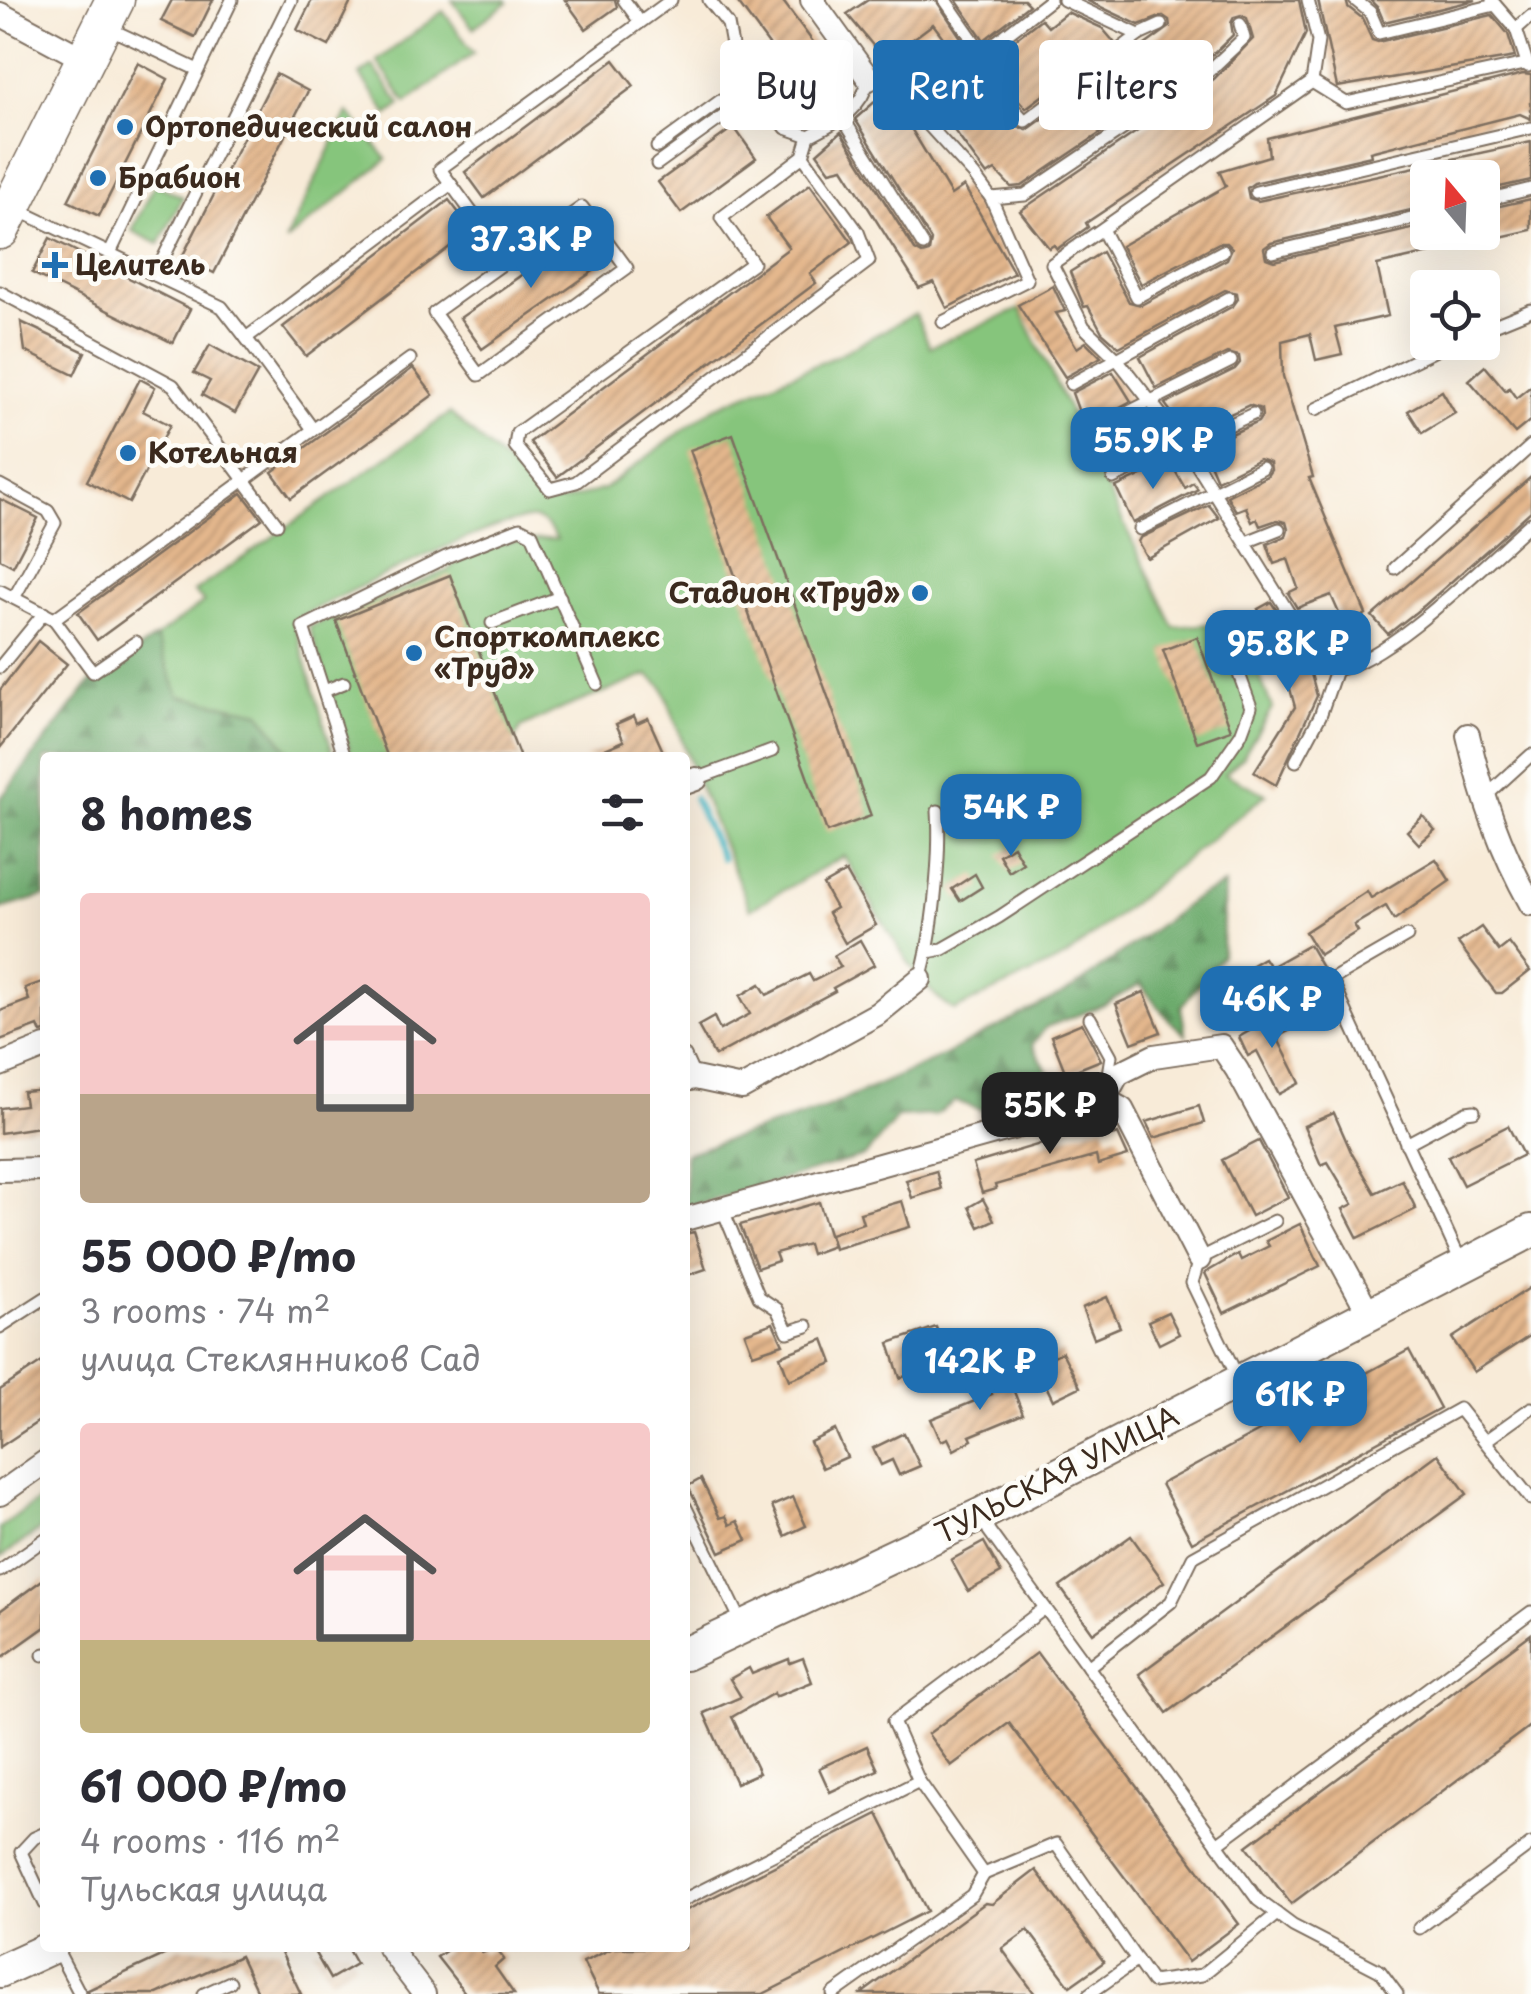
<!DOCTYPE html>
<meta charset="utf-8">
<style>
body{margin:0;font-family:"Playpen Sans",sans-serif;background:#f2f2f3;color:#2b2b33;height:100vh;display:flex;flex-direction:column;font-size:38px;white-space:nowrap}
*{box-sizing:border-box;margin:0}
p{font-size:32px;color:#7c7c81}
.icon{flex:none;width:55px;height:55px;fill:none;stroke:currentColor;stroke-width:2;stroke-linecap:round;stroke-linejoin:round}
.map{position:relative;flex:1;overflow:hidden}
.side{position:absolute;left:40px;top:752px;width:650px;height:1200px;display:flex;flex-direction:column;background:#fff;border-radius:10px;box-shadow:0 10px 40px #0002}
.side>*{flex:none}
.banner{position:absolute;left:720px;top:40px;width:660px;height:90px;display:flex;gap:20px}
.needle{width:65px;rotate:341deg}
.controls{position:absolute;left:1410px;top:160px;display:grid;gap:20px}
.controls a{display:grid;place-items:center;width:90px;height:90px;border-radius:10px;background:#fff;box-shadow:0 10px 40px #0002;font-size:50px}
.price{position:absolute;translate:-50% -85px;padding:0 22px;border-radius:20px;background:#1f6fb2;color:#fff;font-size:32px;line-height:65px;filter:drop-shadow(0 2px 5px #0008)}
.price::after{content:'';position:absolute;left:50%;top:60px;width:30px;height:22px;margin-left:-15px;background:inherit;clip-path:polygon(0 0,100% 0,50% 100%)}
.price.on{background:#222;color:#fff}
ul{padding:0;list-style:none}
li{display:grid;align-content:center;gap:20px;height:530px;padding:0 40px}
li span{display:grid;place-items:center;height:310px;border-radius:10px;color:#555}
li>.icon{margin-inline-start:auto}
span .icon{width:180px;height:180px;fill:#fffc;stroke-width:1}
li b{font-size:42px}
h2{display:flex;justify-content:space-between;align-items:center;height:120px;padding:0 40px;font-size:42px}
.pill{padding:0 35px;border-radius:10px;background:#fff;box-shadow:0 10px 40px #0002;font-size:35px;line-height:90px}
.pill.on{background:#1f6fb2;color:#fff}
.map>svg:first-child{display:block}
.green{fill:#86c57c;stroke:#60784d;stroke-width:2.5}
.forest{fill:url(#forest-firs);stroke:#546a45;stroke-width:2.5}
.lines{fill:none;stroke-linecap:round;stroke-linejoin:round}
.stream{stroke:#4cb9c6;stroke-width:6}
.building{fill:url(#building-hatch)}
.service-casing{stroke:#7d6e5f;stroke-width:15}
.minor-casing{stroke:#7d6e5f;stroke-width:26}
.secondary-casing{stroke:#7d6e5f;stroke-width:36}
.primary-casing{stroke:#7d6e5f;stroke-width:41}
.service{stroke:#fff;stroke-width:11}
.minor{stroke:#fff;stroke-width:22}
.secondary{stroke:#fff;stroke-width:32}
.primary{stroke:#fff;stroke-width:38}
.poi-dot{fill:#1f6fb2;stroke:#fdfcf7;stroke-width:4}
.labels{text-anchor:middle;stroke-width:9;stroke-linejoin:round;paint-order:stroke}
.poi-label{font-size:28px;font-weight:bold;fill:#3b2a1e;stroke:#fdfcf7;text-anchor:start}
.street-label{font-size:28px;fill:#3b2a1e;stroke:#fdfcf7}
</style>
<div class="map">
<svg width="1531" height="1994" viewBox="0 0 1531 1994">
<defs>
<pattern id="forest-firs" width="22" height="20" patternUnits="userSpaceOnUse" patternTransform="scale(2.5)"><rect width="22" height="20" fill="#6caa6c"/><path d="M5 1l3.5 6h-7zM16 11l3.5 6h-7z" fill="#5a8b58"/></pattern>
<pattern id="building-hatch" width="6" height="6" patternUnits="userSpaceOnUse" patternTransform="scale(2.5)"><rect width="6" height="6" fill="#e4b78d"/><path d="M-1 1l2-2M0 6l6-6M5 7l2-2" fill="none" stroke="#ba9573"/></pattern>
</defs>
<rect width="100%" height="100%" fill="#fdfcf7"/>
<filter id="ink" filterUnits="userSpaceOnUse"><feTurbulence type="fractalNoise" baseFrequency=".01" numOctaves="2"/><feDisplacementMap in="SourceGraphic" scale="20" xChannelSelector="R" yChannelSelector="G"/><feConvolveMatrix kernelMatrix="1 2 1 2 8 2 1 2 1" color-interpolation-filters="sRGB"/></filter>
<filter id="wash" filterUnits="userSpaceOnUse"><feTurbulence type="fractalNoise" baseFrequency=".0048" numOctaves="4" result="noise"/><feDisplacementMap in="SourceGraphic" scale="40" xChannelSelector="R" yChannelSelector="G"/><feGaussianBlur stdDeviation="2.25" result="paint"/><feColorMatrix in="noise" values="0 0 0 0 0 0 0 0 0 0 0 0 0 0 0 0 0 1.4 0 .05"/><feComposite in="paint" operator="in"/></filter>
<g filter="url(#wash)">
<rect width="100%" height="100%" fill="#f8ebd8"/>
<g class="green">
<path d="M452,0H506L508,2L473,28Z"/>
<path d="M443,11L474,53L406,103L377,61Z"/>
<path d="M373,66L401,105L388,115L360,75Z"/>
<path d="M348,112L387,159L285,242Z"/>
<path d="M155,184L183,197L159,244L132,231Z"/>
<path d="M1020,309L1174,627L1239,622L1272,708L1243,757L1225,774L1266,794L1066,957L955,1010C917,993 868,894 844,856L750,909L696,779L663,687L648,675L556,711L521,728L514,740L476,757H352L309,627L447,571C473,542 521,540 557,539C552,532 545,521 535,519C502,513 331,601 293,620L334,757H293L260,712L178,696L156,637L204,602L194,592L450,413L547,500L564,501L604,489L713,408L834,357L915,314L930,347Z"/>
<path d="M45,1496V1526L0,1558V1528Z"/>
</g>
<g class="forest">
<path d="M156,637L179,696L260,712L293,757L45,758V896L0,909V799L91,682Z"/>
<path d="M1224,885L1222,955L1181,1007L1186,1035L1170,1021L1140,984L1104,1005L1046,1027L1032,1045L1048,1072L1047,1097L995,1115L956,1101L935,1115L898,1117L865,1156L685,1208V1154L826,1108L932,1061L1074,988L1197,897Z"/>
</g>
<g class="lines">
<path class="stream" d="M694,798L722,859"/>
</g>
<g id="blocks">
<g class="building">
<path d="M172,0H213L195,37L161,21Z"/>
<path d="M312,0H352L329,46L297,30Z"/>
<path d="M565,0H615L617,7L586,29Z"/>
<path d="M736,0H782L847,88L817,110Z"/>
<path d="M868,0H936L973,56V69L927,96H915L900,80L945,40L933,24L885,60L847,14Z"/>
<path d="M956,0H1024L1029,5L984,40Z"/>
<path d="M1086,0H1299L1306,33L1276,96L1086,223L1088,227L1057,249L1054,245L1049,248L1020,211L1214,79L1253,39L1247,18L1241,15L1234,17L1231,23L1233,35L1203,64L1022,186L1011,187L995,170L987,175L939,110L980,86L1018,127L1027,130L1170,27L1169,20L1163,16L1139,25Z"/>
<path d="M1318,0H1346L1348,7L1362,18L1372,40L1378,42L1492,15L1508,34L1515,57L1337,87Z"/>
<path d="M1370,0H1476L1384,22L1378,8Z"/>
<path d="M1067,12L1102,28L1114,42L1026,108L991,70V58L1041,19L1048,27Z"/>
<path d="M614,60L634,86L484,198L465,172Z"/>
<path d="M138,63L168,79L99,216L68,201Z"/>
<path d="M276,74L308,91L214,273L182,257Z"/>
<path d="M1523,74L1531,75V119L1520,114L1370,152L1371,156L1254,183L1247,188L1249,198L1258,201L1531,142V180L1482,191V178H1428V206L1271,243L1264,248L1266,258L1274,261L1428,225V232H1482V210L1531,199V230L1377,265L1388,316L1335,328L1342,354L1316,360L1310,334L1282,341L1283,376L1313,477L1309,478L1366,614L1345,627L1331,595L1297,608L1288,593L1298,588L1288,559L1274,564L1267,544L1286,536L1288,529L1286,522L1277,520L1260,526L1257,519L1252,522L1246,507L1236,511L1227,496L1267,476L1271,470L1270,463L1259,459L1217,480L1203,447L1258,422L1262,416L1261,409L1249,405L1188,434L1165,404L1235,369L1240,363L1239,356L1227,353L1156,388L1140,357L1233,306L1238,299L1237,293L1225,290L1119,347L1102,332L1088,306L1084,307L1070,272L1102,252L1129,302L1141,305L1227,259L1232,248L1227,243H1219L1141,284L1121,246L1226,186L1219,171L1269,156L1267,138Z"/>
<path d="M886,92L897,105L951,195L964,186L1014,273L947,308L934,282L919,288L843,168L830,171L817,153L841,132L915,250L922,254L929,252L931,240L855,119Z"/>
<path d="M734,127L756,158L681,213L658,182Z"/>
<path d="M810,184L852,242L810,274L816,283L557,477L530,442L789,248L766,217Z"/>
<path d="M449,200L472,230L306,356L283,327Z"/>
<path d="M580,234L602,265L482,349L460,318Z"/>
<path d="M50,238L190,309L173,343L32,273Z"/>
<path d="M1053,286L1065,311L1056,313L1077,348L1086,342L1101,357L1065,377L1018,305Z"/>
<path d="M21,322L85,352L74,375L25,351Z"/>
<path d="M210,345L258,372L235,413L202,395L210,381L194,373Z"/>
<path d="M1485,366L1506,391L1509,388L1516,398L1531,386V420L1515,433L1469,380Z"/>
<path d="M413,368L433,395L291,498L272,472Z"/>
<path d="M1113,372L1131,401L1084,426L1072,393Z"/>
<path d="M140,379L155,387L143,411L170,425L129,503L87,481Z"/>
<path d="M1442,391L1455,413L1422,433L1408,411Z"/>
<path d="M1141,417L1159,446L1107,471L1092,440Z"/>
<path d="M733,434L871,816L827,832L690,450Z"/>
<path d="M1170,462L1185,488L1193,483L1198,489L1133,523L1116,487Z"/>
<path d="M1531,477V511L1425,605L1388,634L1372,616Z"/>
<path d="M242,493L262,519L97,640L78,613Z"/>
<path d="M0,499L38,518L13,566L0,559Z"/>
<path d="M1209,505L1219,518L1147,558L1138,542L1140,538Z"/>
<path d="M450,575L470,628L520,758H388L357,677L336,621Z"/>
<path d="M1271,602L1305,652L1317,696L1276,785L1254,772L1295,707L1280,652L1258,609Z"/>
<path d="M1197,637L1231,730L1197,742L1163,650Z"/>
<path d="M38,641L67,664L0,748V690Z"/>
<path d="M634,716L637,723L648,718L666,758H584L624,741L616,724Z"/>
<path d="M1423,816L1435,830L1419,844L1407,831Z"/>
<path d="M1013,846L1023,863L1009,872L999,855Z"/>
<path d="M1436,859L1450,881L1394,920L1386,906L1354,925L1358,931L1319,955L1305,932L1367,891L1371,898Z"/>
<path d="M846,872L876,925L845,943L828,913L836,908L823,885Z"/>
<path d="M975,874L982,887L960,901L952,889Z"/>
<path d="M1481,927L1499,951L1509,943L1530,971L1502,993H1496L1458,943Z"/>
<path d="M860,940L874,965L833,988L835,991L715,1056L698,1026L714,1017L720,1030L750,1014L740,996L760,984L767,995L809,974L813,981L841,967L834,956Z"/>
<path d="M1309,945L1323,969L1297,984L1290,972L1239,1004L1225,981L1264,958L1270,967Z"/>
<path d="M45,981V1032L41,1033L38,1026L0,1040V1011L29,1000L25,988Z"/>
<path d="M1144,992L1161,1032L1132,1043L1116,1004Z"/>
<path d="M1284,1011L1293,1029L1277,1037L1300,1083L1279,1094L1257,1051L1248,1056L1239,1037Z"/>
<path d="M1082,1023L1101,1060L1066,1074L1051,1036Z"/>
<path d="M45,1090V1126L0,1133V1108L25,1105L23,1092Z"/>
<path d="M1199,1106L1204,1123L1154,1138L1146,1122Z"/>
<path d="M1334,1113L1352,1154L1375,1193L1402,1180L1416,1209L1358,1238L1343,1209L1353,1204L1328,1162L1321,1165L1304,1126Z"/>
<path d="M1104,1125L1108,1137L1118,1134L1128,1156L1098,1165L1096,1156L995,1185L996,1189L982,1193L973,1164Z"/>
<path d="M1508,1126L1523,1155L1463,1185L1448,1156Z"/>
<path d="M1259,1141L1288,1197L1251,1216L1222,1160Z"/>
<path d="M936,1171L941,1189L912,1198L906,1180Z"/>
<path d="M983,1199L994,1220L979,1227L969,1207Z"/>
<path d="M902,1201L910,1227L834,1249L830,1234L863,1223L860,1213Z"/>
<path d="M819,1202L833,1246L811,1254L808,1244L775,1253L778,1261L757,1268L740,1225Z"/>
<path d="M1300,1224L1320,1266L1224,1313L1205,1273L1238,1254L1241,1260L1269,1246L1266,1241Z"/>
<path d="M694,1232L706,1269L685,1276V1234Z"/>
<path d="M1531,1287V1335L1474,1372L1452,1338Z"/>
<path d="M1107,1297L1120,1327L1094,1338L1082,1308Z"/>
<path d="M1168,1312L1179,1334L1159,1344L1148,1321Z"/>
<path d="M773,1323L783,1344L753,1354L745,1333Z"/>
<path d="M936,1327L949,1362L900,1378L889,1343Z"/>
<path d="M824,1339L833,1363L789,1380L780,1356Z"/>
<path d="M1409,1350L1440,1408L1192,1542L1161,1484Z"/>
<path d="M1062,1352L1080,1387L1053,1400L1036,1365Z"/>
<path d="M45,1360V1417L0,1447V1390Z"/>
<path d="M1005,1369L1023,1414L970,1436L972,1440L954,1450L948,1438L941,1441L931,1419L992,1394L985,1377Z"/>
<path d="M835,1430L847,1457L822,1468L810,1442Z"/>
<path d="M904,1433L920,1466L899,1475L892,1460L881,1465L873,1448Z"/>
<path d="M1438,1454L1467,1494L1167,1713L1139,1674Z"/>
<path d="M701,1479L720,1518L726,1516L730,1525L738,1521L747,1540L720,1552L688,1486Z"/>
<path d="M793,1497L806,1526L785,1536L772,1506Z"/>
<path d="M1131,1536L1164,1582L1093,1633L1060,1587Z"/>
<path d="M984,1542L1001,1573L968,1591L951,1560Z"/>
<path d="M45,1578V1627L0,1659V1611Z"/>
<path d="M1531,1634V1725L1291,1904L1247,1846Z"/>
<path d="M1037,1653L1239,1924L1188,1962L1009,1723L951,1766L928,1734Z"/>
<path d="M803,1658L812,1682L775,1697L774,1693L732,1717L759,1773L736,1783L704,1713L741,1697L730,1679L749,1668L752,1674L789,1659L790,1663Z"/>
<path d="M867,1746L878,1770L830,1792L819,1768Z"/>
<path d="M878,1814L927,1911L763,1994H599L583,1962L613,1948H685V1911Z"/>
<path d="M1036,1870L1104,1962L1070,1986L1028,1930L1002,1949L1035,1994H861L985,1903L992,1904Z"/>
<path d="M179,1948H279L301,1994H258L240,1956L157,1994H89L88,1990Z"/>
<path d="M312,1948H347L356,1964L330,1979Z"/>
<path d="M450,1948H477L482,1953L495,1948L504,1959L495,1967L514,1994H466L437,1957Z"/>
</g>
</g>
</g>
<g filter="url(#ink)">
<use href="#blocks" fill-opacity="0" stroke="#7d6e5f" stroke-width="2.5"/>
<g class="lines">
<defs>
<g id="service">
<path d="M624,0L640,22"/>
<path d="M709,0L728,24L733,51L786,128L809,136"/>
<path d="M945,0L982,53V74"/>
<path d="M1308,0L1318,41L1312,82L1052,264L1084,327L1117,359L1184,444L1305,639L1336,670C1390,660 1486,562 1531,523"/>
<path d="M1355,0L1370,12L1379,33L1495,5"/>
<path d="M1492,1L1516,29L1528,66"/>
<path d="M106,27L198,70"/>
<path d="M1516,29L1531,16"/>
<path d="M1139,35L1161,25"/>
<path d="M982,53L1050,0"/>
<path d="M1312,82L1346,103L1525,64"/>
<path d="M917,112L982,74L1025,121L1139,35L1064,0"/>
<path d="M843,118L923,245"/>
<path d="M657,147L720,101L743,102"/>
<path d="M803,156L858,232L869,261L576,482L550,489L515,446L517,433L753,263L721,218L803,156L809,136C837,121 861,111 869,79L889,82L974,175L991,198"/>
<path d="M657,164L760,90"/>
<path d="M1256,192L1531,128"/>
<path d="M1482,201L1531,189"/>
<path d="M582,207L627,268L479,375L434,313Z"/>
<path d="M14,208L222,307L246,338L451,184"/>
<path d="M1103,231L1137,297L1223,251"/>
<path d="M1273,252L1428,215"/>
<path d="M110,253L232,0"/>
<path d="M507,261L440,169L671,0"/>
<path d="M155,275L291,0"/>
<path d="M0,292L173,385L277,524"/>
<path d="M943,322L1027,280L991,198L1025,195L1209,71L1244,38L1240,24"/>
<path d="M1482,330L1531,310"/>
<path d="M246,338L312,428"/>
<path d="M1071,384L1229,298"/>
<path d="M1316,409L1452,342"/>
<path d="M1091,431L1231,361"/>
<path d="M1113,478L1253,414"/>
<path d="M0,485L48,511L55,523L14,598"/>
<path d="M1140,529L1262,468"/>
<path d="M1246,542L1279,529"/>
<path d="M1395,568L1531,446"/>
<path d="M0,591L54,619L410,359"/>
<path d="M54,619L93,672L136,642"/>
<path d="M492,623L560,597"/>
<path d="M0,667L44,613"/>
<path d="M324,691L344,683"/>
<path d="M345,758L303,627L446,557L520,528L532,534L597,684"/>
<path d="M1296,761L1320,716L1336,670"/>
<path d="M696,779L772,751"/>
<path d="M1486,796L1531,755"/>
<path d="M928,952L943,949L999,917L1211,777L1241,734L1251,707L1227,641"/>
<path d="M920,979C933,936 941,857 938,811"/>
<path d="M1331,979L1462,1264"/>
<path d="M1303,996L1407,936"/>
<path d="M1090,1018L1111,1056L1107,1080"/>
<path d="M685,1056L695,1078"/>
<path d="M1406,1144L1466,1112L1474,1111"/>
<path d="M722,1208L759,1297L777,1309L788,1332L807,1326"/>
<path d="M0,1327L45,1298"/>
<path d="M1238,1378L1192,1283L1199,1259L1275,1221"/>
<path d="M1485,1441L1531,1408"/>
<path d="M685,1506L742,1623"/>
<path d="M984,1518L989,1531L1258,1900L1293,1926L1380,1971L1397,1994"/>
<path d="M0,1571L45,1539"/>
<path d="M43,1655L45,1654"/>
<path d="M1088,1667L1171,1602L1193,1557L1459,1409L1531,1499"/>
<path d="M919,1781L984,1874L1056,1844L1152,1982L1202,1975L1277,1914"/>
<path d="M45,1833L34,1838L21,1852L45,1904"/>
<path d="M1217,1844L1531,1612"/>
<path d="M685,1899L919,1781L893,1722L1045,1608"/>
<path d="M1419,1928L1531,1844"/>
<path d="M56,1948L80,1994"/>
<path d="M204,1994L230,1982"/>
<path d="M833,1994L972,1895L984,1874"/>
<path d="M1089,1994L1137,1960"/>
</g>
<g id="minor">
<path d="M812,0L869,79"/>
<path d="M0,14L86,60"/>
<path d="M1468,735C1482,796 1500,849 1531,904"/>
<path d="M685,783L696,779"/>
<path d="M0,1065L45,1047"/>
<path d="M685,1080L695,1078L742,1088L877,1014L920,979"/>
<path d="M1104,1099L1118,1074L1154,1056L1221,1046L1237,1070L1370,1315"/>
<path d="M1104,1099L1122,1109L1199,1259"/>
<path d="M0,1170L45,1169"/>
<path d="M685,1219L1077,1110L1104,1099"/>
<path d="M0,1494L45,1462"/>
<path d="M389,1948L424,1994"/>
</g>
<g id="secondary">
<path d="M685,1654L982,1514L1531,1231"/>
<path d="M0,1971L50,1948"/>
</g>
<path id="primary" d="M0,230L115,0"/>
</defs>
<use href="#service" class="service-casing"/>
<use href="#minor" class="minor-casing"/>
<use href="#secondary" class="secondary-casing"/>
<use href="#primary" class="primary-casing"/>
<use href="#service" class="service"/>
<use href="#minor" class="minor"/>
<use href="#secondary" class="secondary"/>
<use href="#primary" class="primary"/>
</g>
</g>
<g class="poi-dot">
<circle cx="125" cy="127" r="10"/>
<circle cx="98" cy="178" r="10"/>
<path d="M50 250h10v10h10v10h-10v10h-10v-10h-10v-10h10z"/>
<circle cx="128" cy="453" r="10"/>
<circle cx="920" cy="593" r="10"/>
<circle cx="414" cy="653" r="10"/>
</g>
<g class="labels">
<g class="poi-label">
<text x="145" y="137">Ортопедический салон</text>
<text x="118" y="188">Брабион</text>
<text x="75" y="275">Целитель</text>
<text x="148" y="463">Котельная</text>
<text x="900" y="603" text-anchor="end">Стадион «Труд»</text>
<text x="434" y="647">Спорткомплекс<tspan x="434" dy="32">«Труд»</tspan></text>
</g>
<g class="street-label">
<text transform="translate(1057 1475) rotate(-27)" y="10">ТУЛЬСКАЯ УЛИЦА</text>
</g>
</g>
</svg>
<div class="controls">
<a><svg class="needle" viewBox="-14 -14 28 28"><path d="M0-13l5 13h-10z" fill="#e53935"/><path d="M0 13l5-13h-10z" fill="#7c7c81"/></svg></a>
<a><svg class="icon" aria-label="locate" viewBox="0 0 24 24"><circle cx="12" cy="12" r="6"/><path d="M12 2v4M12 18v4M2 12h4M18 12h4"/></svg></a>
</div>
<b class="price" style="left:531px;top:291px">37.3K ₽</b>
<b class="price" style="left:1153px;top:492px">55.9K ₽</b>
<b class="price" style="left:1288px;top:695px">95.8K ₽</b>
<b class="price" style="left:1011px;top:859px">54K ₽</b>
<b class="price" style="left:1272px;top:1051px">46K ₽</b>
<b class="price on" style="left:1050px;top:1157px">55K ₽</b>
<b class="price" style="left:980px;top:1413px">142K ₽</b>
<b class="price" style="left:1300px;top:1446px">61K ₽</b>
<div class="banner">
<a class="pill">Buy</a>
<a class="pill on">Rent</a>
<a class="pill">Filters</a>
</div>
<section class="side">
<h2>8 homes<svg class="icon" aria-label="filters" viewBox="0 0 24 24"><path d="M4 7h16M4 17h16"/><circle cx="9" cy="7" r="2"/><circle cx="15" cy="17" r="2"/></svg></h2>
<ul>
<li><span style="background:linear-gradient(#f6c9c9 65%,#b9a48a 0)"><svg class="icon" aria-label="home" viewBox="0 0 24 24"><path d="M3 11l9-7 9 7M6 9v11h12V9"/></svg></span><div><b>55 000 ₽/mo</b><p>3 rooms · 74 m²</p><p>улица Стеклянников Сад</p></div></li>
<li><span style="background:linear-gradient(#f6c9c9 70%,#c2b280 0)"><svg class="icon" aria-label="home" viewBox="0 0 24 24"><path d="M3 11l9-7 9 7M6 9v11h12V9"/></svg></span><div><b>61 000 ₽/mo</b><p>4 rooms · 116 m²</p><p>Тульская улица</p></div></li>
</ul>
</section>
</div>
